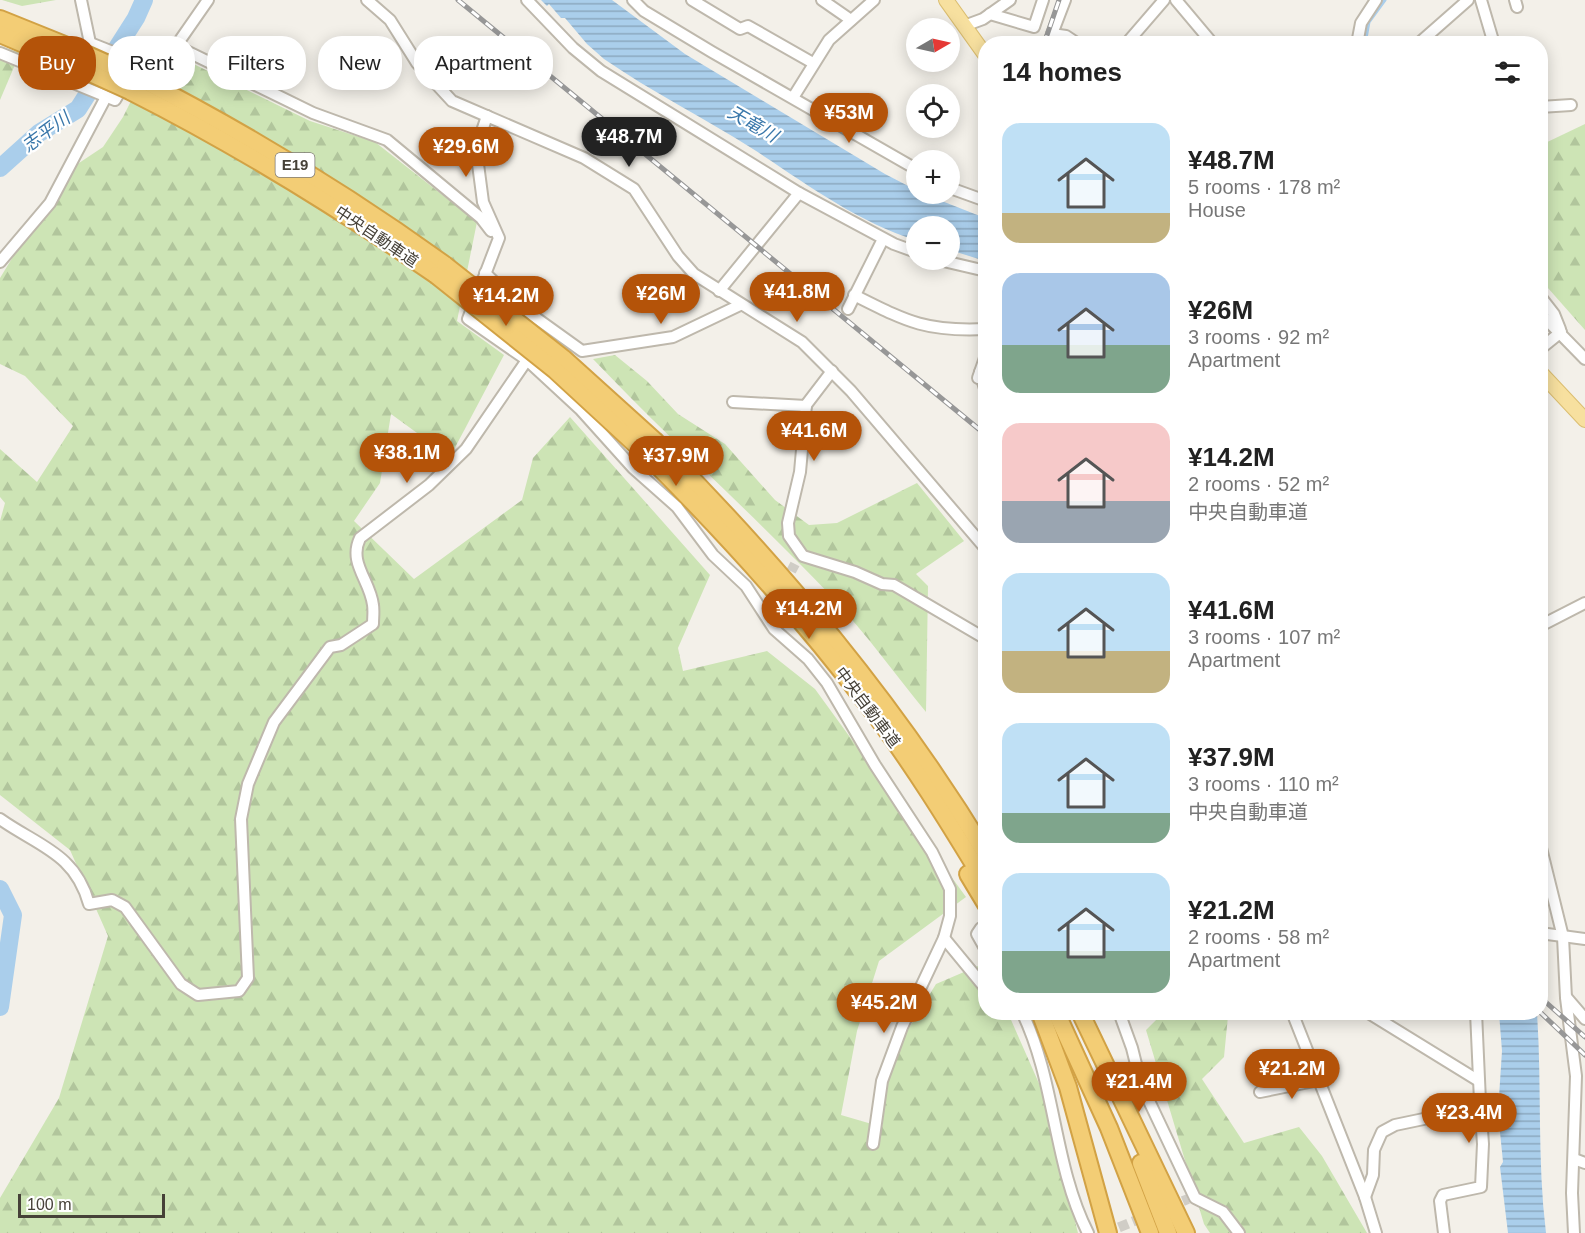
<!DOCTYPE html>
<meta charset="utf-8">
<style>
body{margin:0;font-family:Arial,"Noto Sans JP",sans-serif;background:#f6f6f6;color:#222;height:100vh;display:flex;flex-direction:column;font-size:22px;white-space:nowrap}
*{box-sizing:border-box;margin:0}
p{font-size:20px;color:#767676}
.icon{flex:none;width:33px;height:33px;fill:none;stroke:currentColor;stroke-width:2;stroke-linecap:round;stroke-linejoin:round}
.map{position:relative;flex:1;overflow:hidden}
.sheet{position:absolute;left:978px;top:36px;width:570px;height:984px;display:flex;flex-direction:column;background:#fff;border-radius:24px;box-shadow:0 3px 15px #0003}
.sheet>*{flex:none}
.guide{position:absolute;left:18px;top:36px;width:570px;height:54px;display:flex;gap:12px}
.needle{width:39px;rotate:81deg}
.buttons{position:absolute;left:906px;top:18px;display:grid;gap:12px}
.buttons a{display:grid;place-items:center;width:54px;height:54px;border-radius:50%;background:#fff;box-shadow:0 3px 15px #0003;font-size:30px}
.scale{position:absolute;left:18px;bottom:15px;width:147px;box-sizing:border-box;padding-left:6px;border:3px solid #464138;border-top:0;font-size:16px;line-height:21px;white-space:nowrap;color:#464138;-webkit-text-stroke:4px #fff;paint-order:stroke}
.price{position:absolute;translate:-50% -51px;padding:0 14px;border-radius:21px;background:#b45309;color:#fff;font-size:20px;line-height:39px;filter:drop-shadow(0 2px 3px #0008)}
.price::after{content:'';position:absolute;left:50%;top:36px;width:18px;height:14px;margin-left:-9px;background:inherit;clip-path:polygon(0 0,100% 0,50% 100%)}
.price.on{background:#222;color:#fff}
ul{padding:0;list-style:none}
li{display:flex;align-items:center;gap:18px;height:150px;padding:0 24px}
li span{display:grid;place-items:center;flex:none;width:168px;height:120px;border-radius:18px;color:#555}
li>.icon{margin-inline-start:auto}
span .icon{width:72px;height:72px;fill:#fffc;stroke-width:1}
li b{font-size:26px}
h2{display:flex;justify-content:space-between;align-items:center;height:72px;padding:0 24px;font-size:26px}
.chip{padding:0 21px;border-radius:24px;background:#fff;box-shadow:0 3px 15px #0003;font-size:21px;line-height:54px}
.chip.on{background:#b45309;color:#fff}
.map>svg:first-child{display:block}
.forest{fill:url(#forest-firs)}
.water{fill:url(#water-rules)}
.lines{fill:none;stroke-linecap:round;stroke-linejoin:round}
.stream{stroke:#aaceeb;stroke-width:3}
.river{stroke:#aaceeb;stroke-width:18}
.minor-tunnel{stroke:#d0cdc6;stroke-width:10;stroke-dasharray:10 5;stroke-linecap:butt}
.minor-casing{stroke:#beb8ac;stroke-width:14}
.major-casing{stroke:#dbbe70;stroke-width:16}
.highway-casing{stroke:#d2a245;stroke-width:20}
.minor{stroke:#fff;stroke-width:10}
.major{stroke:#f7e09f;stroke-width:14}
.highway{stroke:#f3cd75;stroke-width:16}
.rail-casing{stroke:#979797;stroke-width:5}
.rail{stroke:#fff;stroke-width:3;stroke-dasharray:9;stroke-linecap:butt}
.highway-bridge-casing{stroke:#d2a245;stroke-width:20;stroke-linecap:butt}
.highway-bridge{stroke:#f3cd75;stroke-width:16}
.labels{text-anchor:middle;stroke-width:4.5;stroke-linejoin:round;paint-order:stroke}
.shield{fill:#fff;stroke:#7e7a74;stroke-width:1.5}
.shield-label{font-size:15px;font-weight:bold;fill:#464138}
.street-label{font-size:16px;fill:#464138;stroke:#fff}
.water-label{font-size:18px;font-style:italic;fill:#3977aa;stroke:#fff}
</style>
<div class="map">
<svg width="1585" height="1233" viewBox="0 0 1585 1233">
<defs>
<pattern id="forest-firs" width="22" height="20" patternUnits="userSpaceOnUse" patternTransform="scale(1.5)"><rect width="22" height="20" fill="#cde4b5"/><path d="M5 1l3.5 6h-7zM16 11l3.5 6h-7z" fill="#b1c59c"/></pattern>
<pattern id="water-rules" width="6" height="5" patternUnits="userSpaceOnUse" patternTransform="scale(1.5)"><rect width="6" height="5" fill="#aaceeb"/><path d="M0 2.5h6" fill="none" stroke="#8ca9bf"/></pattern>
</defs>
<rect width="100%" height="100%" fill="#f3f0e9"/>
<g class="forest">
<path d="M2,0H56L22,6Z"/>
<path d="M0,46L20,53L0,100Z"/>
<path d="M167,51L310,121L375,142L477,222L457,321L504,355L450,457L391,414L380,483L354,521L414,579L522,500L533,458L570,417L710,575L678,648L683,671L767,651L815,689L966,897L879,961L857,1031L841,1115L882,1127L891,1057L936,984L985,963L986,1012L1008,1013L1041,1088L1078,1233H0V1198L59,1098L108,936L70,850L0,795V521L5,503L0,497V449L37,482L73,426L25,376L0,364V278L64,173L103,147L123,117L148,67Z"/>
<path d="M1585,124V330L1540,279L1541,145Z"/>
<path d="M615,355L647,381L678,414L725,444L775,500L809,525L837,523L917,483L964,541L916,574L928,586L926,712C895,674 866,634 833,598C755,516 671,441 593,359Z"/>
<path d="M1163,1013H1225L1228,1016L1224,1057L1202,1079L1244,1143L1299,1127L1322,1156L1367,1233H1210L1204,1224L1146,1030Z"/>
</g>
<g class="water">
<path d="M541,0H612L685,54L885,174L916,190V194H924L985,218V261L950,250V226H916V240C857,222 805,183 753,149C704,118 652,92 604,59L587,44L565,18H561L549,4L547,6Z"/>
<path d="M1499,1013H1537C1542,1086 1537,1159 1546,1233H1508L1500,1167L1503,1162L1498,1112L1502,1051Z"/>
</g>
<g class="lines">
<path class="stream" d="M1365,44L1369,22L1385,0"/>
<g class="river">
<path d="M0,168L39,133L78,109L136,18L144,0"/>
<path d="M0,889L13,915L0,1007"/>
</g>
<g class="minor-tunnel">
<path d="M770,611L795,564"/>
<path d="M1169,1207L1188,1199"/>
<path d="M1105,1233L1149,1215"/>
</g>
<defs>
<g id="minor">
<path d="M81,0L90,43L83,59"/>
<path d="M367,0L390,20L417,63L452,101L584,158L634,189L678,256L694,274L802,342L851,391L986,549"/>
<path d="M527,0L573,48L601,71L799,193L894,244L916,252"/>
<path d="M633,0L644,11L712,52L916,169"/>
<path d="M692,0L740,29L748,26L813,63"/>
<path d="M822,0L851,20"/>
<path d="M1176,0L1213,44"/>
<path d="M1481,0L1494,44"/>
<path d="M1515,0L1517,7"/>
<path d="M990,14L1034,27L1043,0"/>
<path d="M964,26L983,19L1010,0"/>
<path d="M1052,34L1065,0"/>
<path d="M90,43L138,62"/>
<path d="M1049,44L1052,34L1066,36L1078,44"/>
<path d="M1126,44L1164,0"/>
<path d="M1357,44L1361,23L1376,0"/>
<path d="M1418,44L1468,0"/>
<path d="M176,46L208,0"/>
<path d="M0,53L115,100C133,71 139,51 176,46L313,113L387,140L481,218L491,231"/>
<path d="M794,96L829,40L874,0"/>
<path d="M1540,107L1571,105"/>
<path d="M487,116L476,149L483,202L499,238L468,319L527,360L580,409L633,468L677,507L713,555L746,586L774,629L808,659L827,683L875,765L932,852L950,889V916L944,938L902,1027L882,1081L873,1144"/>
<path d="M950,188L986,201"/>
<path d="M939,260L986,271"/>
<path d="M0,262L50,203L106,97"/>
<path d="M485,273L518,305L582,351L673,337L740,305"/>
<path d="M719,291L799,193"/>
<path d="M854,295C906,321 925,332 986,329"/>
<path d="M1540,296L1554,314L1560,329"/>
<path d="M848,309L883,239"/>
<path d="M1540,313L1585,359"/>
<path d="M1540,349L1561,332"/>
<path d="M832,371L806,405L800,472L788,523L789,536L803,556L855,572L882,584L894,585L986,639"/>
<path d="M980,372L986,392"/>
<path d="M978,378L986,355"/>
<path d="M733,402L806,406"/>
<path d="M1540,626L1585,603"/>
<path d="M0,819C38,846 75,853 89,904L112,900L125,907L181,984L198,995L239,991L248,978L241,819L248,784L274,722L330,647L341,645L373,624C373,618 374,611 373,605C370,580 348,563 360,538L429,485L466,449L527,360"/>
<path d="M1540,844L1563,937L1566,998L1576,1076L1572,1193L1574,1233"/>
<path d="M981,928L977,934L986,950"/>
<path d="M1540,933L1585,939"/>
<path d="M944,938L986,989"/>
<path d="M1567,998L1585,1019"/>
<path d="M1022,1012C1056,1082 1053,1164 1088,1233"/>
<path d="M1119,1012L1132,1048L1141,1084L1195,1198L1223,1212L1239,1233"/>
<path d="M1292,1012L1365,1197L1376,1233"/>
<path d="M1367,1012L1479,1081"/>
<path d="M1260,1092L1319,1080"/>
<path d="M1574,1159L1585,1163"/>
<path d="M1365,1197L1373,1175L1374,1150L1382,1132L1395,1125L1457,1112L1480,1101L1476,1012"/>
<path d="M1444,1233L1440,1201L1443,1195L1481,1187L1483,1144L1480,1101"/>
</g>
<g id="major">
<path d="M946,0L986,56"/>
<path d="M1540,372L1585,420"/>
</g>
<g id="highway">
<path d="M0,19L72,48"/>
<path d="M0,34L66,62"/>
<path d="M137,77C244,132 347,194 445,265"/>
<path d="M130,91C237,145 337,207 436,275"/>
<path d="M656,442C781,568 894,702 986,854"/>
<path d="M645,453C725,533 800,615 868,705C911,761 949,823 986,884"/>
<path d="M968,874L986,904"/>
<path d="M1040,1012L1068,1087L1108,1233"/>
<path d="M1056,1012L1109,1128L1150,1233"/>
<path d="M1080,1012L1186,1233"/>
<path d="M1141,1163L1168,1233"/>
</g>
</defs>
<use href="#minor" class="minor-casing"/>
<use href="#major" class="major-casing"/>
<use href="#highway" class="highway-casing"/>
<use href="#minor" class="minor"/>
<use href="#major" class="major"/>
<use href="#highway" class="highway"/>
<defs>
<g id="rail">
<path d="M458,0L986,435"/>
<path d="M1044,44L1059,0"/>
<path d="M1540,997L1585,1037"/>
<path d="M1540,1012L1585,1055"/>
</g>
</defs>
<use href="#rail" class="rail-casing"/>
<use href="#rail" class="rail"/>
<defs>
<g id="highway-bridge">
<path d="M72,48L137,77"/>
<path d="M66,62L130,91"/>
<path d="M445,265L563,358L656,442"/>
<path d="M436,275L555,370L645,453"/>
</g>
</defs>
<use href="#highway-bridge" class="highway-bridge-casing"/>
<use href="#highway-bridge" class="highway-bridge"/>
</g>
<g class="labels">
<rect class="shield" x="275.5" y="153" width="39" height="24" rx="4.5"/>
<g class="shield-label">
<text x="295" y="170">E19</text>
</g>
<g class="street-label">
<text transform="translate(377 236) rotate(34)" y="6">中央自動車道</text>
<text transform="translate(868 707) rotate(53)" y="6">中央自動車道</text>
</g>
<g class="water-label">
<text transform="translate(753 124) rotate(30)" y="6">天竜川</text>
<text transform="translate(46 132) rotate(-36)" y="6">志平川</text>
</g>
</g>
</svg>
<div class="buttons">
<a><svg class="needle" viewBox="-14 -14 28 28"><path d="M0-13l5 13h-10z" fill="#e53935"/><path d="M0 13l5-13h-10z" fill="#767676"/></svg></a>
<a><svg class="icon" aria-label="locate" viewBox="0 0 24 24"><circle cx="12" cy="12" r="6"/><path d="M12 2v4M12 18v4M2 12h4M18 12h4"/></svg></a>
<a>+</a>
<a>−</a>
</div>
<div class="scale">100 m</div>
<b class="price" style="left:849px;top:144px">¥53M</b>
<b class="price on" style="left:629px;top:168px">¥48.7M</b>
<b class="price" style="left:466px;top:178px">¥29.6M</b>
<b class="price" style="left:797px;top:323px">¥41.8M</b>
<b class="price" style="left:661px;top:325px">¥26M</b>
<b class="price" style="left:506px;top:327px">¥14.2M</b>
<b class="price" style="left:814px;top:462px">¥41.6M</b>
<b class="price" style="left:407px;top:484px">¥38.1M</b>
<b class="price" style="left:676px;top:487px">¥37.9M</b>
<b class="price" style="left:809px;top:640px">¥14.2M</b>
<b class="price" style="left:884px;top:1034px">¥45.2M</b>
<b class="price" style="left:1292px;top:1100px">¥21.2M</b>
<b class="price" style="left:1139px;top:1113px">¥21.4M</b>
<b class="price" style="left:1469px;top:1144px">¥23.4M</b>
<div class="guide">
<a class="chip on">Buy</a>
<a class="chip">Rent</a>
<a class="chip">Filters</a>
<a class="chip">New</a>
<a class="chip">Apartment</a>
</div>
<section class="sheet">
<h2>14 homes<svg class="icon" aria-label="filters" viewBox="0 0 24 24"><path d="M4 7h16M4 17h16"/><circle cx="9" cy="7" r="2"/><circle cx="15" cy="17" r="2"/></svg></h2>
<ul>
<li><span style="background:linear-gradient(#bfe0f5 75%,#c2b280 0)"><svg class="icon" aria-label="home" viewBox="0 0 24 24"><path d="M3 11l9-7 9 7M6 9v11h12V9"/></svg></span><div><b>¥48.7M</b><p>5 rooms · 178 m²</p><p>House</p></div></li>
<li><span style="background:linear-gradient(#a9c7e8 60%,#7fa58c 0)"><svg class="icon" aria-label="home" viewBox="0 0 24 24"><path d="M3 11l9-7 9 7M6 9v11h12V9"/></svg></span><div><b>¥26M</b><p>3 rooms · 92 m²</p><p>Apartment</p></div></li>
<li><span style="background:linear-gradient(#f6c9c9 65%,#9aa5b1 0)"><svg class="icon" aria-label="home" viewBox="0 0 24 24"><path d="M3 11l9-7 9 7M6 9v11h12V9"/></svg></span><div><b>¥14.2M</b><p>2 rooms · 52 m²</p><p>中央自動車道</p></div></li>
<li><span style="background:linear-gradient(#bfe0f5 65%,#c2b280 0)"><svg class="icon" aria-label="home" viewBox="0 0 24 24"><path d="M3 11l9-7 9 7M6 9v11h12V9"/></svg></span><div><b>¥41.6M</b><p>3 rooms · 107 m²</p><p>Apartment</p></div></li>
<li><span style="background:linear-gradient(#bfe0f5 75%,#7fa58c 0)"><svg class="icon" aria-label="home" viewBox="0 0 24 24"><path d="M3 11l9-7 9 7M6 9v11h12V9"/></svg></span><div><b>¥37.9M</b><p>3 rooms · 110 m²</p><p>中央自動車道</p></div></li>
<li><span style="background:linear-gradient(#bfe0f5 65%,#7fa58c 0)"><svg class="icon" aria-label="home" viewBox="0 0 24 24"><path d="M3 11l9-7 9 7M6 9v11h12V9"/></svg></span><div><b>¥21.2M</b><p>2 rooms · 58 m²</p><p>Apartment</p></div></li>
</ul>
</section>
</div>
